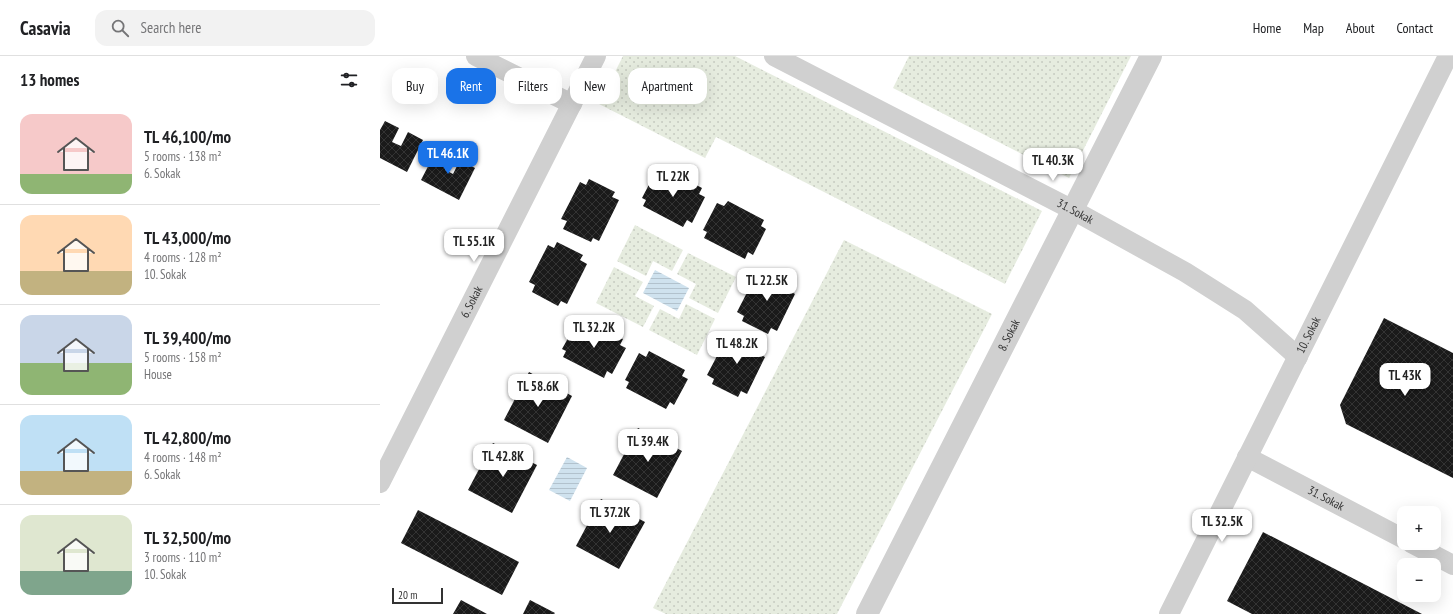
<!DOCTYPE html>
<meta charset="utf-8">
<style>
body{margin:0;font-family:"PT Sans Narrow",sans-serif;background:#f2f2f2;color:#202124;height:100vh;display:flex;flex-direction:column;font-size:15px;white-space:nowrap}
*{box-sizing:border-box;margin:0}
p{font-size:13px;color:#757577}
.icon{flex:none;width:22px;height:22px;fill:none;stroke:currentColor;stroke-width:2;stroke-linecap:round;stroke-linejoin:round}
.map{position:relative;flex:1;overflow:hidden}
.side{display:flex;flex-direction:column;background:#fff;width:380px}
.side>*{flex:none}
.banner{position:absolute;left:12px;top:12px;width:380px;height:36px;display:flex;gap:8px}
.fabs{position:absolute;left:1017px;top:450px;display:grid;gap:8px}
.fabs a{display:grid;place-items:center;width:44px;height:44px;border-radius:8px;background:#fff;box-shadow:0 4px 16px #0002;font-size:20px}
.scale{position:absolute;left:12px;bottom:10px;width:51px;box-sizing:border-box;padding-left:4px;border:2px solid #333;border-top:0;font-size:11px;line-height:14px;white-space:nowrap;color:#333;-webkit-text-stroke:3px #fff;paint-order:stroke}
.price{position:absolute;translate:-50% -34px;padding:0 9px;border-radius:8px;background:#fff;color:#222;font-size:13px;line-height:26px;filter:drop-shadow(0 1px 2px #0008)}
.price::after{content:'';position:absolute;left:50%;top:24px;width:12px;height:9px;margin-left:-6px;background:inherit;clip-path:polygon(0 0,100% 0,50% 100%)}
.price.active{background:#1a73e8;color:#fff}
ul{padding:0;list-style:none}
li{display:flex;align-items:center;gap:12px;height:100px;padding:0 20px}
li+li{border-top:1px solid #e0e0e0}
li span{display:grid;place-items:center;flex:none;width:112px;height:80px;border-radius:12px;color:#555}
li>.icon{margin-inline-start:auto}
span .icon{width:48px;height:48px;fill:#fffc;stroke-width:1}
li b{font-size:17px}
h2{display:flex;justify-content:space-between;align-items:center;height:48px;padding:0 20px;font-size:17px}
.chip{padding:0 14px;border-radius:12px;background:#fff;box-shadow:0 4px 16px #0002;font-size:14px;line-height:36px}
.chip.active{background:#1a73e8;color:#fff}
header{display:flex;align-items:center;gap:24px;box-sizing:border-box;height:56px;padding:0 20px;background:#fff;border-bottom:1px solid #e0e0e0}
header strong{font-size:19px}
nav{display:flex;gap:22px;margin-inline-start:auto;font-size:14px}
.search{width:280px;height:36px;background:#f2f2f2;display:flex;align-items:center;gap:10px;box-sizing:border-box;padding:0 14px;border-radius:12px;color:#757577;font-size:15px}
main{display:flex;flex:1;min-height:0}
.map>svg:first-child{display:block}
.grass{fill:url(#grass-dots)}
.water{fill:url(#water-rules)}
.building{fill:url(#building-cross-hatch)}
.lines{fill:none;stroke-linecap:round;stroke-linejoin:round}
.minor{stroke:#d0d0d0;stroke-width:20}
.tertiary{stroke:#d0d0d0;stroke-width:22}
.labels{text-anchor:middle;stroke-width:4;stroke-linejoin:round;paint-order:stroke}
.street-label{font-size:12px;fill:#333;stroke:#fff}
</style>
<header>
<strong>Casavia</strong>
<div class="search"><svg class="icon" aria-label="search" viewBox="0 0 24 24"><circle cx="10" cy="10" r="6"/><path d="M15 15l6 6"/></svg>Search here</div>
<nav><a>Home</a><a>Map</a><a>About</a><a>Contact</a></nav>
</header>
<main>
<section class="side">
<h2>13 homes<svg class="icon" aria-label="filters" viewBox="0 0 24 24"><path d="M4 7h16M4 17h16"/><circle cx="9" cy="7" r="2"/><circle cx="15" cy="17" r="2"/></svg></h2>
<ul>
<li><span style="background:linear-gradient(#f6c9c9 75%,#8fb573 0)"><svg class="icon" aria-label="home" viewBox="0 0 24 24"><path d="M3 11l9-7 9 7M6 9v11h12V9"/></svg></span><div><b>TL 46,100/mo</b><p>5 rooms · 138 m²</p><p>6. Sokak</p></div></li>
<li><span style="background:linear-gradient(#ffd9b3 70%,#c2b280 0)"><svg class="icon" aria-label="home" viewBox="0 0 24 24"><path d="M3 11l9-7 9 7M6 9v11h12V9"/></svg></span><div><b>TL 43,000/mo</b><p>4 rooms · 128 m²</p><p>10. Sokak</p></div></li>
<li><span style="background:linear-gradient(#c9d6e8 60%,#8fb573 0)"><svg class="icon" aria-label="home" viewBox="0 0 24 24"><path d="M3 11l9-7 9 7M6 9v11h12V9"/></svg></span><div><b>TL 39,400/mo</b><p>5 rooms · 158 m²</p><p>House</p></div></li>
<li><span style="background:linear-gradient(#bfe0f5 70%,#c2b280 0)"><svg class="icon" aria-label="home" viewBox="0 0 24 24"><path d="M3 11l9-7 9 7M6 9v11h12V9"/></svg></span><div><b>TL 42,800/mo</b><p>4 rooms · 148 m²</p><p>6. Sokak</p></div></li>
<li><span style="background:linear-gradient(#dfe7d0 70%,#7fa58c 0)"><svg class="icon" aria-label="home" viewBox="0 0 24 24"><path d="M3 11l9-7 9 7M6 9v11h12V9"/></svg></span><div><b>TL 32,500/mo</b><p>3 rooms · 110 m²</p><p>10. Sokak</p></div></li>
</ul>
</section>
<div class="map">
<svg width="1073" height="558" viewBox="0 0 1073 558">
<defs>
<pattern id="grass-dots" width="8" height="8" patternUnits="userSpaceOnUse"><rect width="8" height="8" fill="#e6ecdf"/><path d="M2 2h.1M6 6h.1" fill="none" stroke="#c6cbc0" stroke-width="1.8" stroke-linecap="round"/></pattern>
<pattern id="water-rules" width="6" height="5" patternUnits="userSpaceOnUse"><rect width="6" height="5" fill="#cfe2ee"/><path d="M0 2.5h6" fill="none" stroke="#b2c2cd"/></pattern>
<pattern id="building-cross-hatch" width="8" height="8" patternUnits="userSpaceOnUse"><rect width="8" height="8" fill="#1a1a1a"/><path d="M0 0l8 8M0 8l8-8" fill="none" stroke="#333"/></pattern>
</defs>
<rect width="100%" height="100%" fill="#fff"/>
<g class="grass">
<path d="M243,0H355L662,155L625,228L336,81L325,102L219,48Z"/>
<path d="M529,0H751L689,122L513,32Z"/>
<path d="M255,169L303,194L292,215L273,205L266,220L237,205Z"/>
<path d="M464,184L612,258L457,558H286L273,552Z"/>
<path d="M308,197L356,221L338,257L309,242L316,228L297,218Z"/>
<path d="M234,211L263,226L255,240L274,250L263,271L216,247Z"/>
<path d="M306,248L335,263L317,299L269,274L280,253L299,263Z"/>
</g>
<g class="water">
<path d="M275,214L309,232L297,255L263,237Z"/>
<path d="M187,401L207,412L190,445L169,434Z"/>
</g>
<g class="building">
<path d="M5,65L19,72L12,86L21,90L28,76L43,84L27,116L0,102V74Z"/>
<path d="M57,93L71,100L65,114L73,118L80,104L95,112L79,144L41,124Z"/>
<path d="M286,113L322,132L319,138L325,141L312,167L307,164L303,171L263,150L266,144L262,142L276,115L283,119Z"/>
<path d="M209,123L235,136L232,141L239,144L219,185L213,182L211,186L183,173L187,165L181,163L200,126L206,129Z"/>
<path d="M348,145L384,164L381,170L386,173L373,199L368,196L365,203L324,182L327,176L323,174L337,147L344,150Z"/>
<path d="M177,186L203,199L200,204L207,208L187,248L181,245L178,250L152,236L155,229L149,226L168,189L174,192Z"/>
<path d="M386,214L413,228L410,235L415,238L397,275L391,272L388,278L362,265L364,260L357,256L378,215L384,218Z"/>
<path d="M1004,262L1073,297V422L966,368L960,349Z"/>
<path d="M207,264L243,283L240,289L246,292L232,318L227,315L224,322L183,301L186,295L182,293L197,266L203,270Z"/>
<path d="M356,277L383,291L379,298L385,301L367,338L361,335L358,341L332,328L334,323L327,319L348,279L354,281Z"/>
<path d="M269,295L305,314L302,320L308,323L294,349L290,346L286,353L246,332L249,326L245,324L259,297L266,301Z"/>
<path d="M149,316L192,340L168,387L124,364Z"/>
<path d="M258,372L302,395L277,442L233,419Z"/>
<path d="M113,387L157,409L132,457L88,434Z"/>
<path d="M221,443L265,466L239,513L196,490Z"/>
<path d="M38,454L139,506L122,539L21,487Z"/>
<path d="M883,476L1042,558H872L847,545Z"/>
<path d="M81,544L107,558H73Z"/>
<path d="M150,544L175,557L174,558H143Z"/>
</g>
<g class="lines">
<g class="minor">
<path d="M96,0L192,48"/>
<path id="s1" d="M394,0L691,153L805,216L865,254L918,301"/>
<path id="s2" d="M867,401L1024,483"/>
<path id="s3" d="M0,427L216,0"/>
<path d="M1031,487L1073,509"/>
<path id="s4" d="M789,558L1068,0"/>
</g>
<path class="tertiary" id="s5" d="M487,558L771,0"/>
</g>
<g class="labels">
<g class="street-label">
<text dy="4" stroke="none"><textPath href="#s1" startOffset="339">31. Sokak</textPath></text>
<text dy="4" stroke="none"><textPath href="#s3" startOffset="203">6. Sokak</textPath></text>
<text dy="4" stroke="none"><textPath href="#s5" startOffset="313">8. Sokak</textPath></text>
<text dy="4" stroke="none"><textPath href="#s4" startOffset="312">10. Sokak</textPath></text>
<text dy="4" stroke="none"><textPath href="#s2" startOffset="89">31. Sokak</textPath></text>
</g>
</g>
</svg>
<div class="fabs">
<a>+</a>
<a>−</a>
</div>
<div class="scale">20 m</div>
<b class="price active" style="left:68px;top:119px">TL 46.1K</b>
<b class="price" style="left:673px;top:126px">TL 40.3K</b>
<b class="price" style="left:293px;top:142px">TL 22K</b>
<b class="price" style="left:94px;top:207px">TL 55.1K</b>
<b class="price" style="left:387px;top:246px">TL 22.5K</b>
<b class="price" style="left:214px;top:293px">TL 32.2K</b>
<b class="price" style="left:357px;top:309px">TL 48.2K</b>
<b class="price" style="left:1025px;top:341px">TL 43K</b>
<b class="price" style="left:158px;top:352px">TL 58.6K</b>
<b class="price" style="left:268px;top:407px">TL 39.4K</b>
<b class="price" style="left:123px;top:422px">TL 42.8K</b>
<b class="price" style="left:230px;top:478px">TL 37.2K</b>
<b class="price" style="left:842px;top:487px">TL 32.5K</b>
<div class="banner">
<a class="chip">Buy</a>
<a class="chip active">Rent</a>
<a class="chip">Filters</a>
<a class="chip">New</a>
<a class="chip">Apartment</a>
</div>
</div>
</main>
